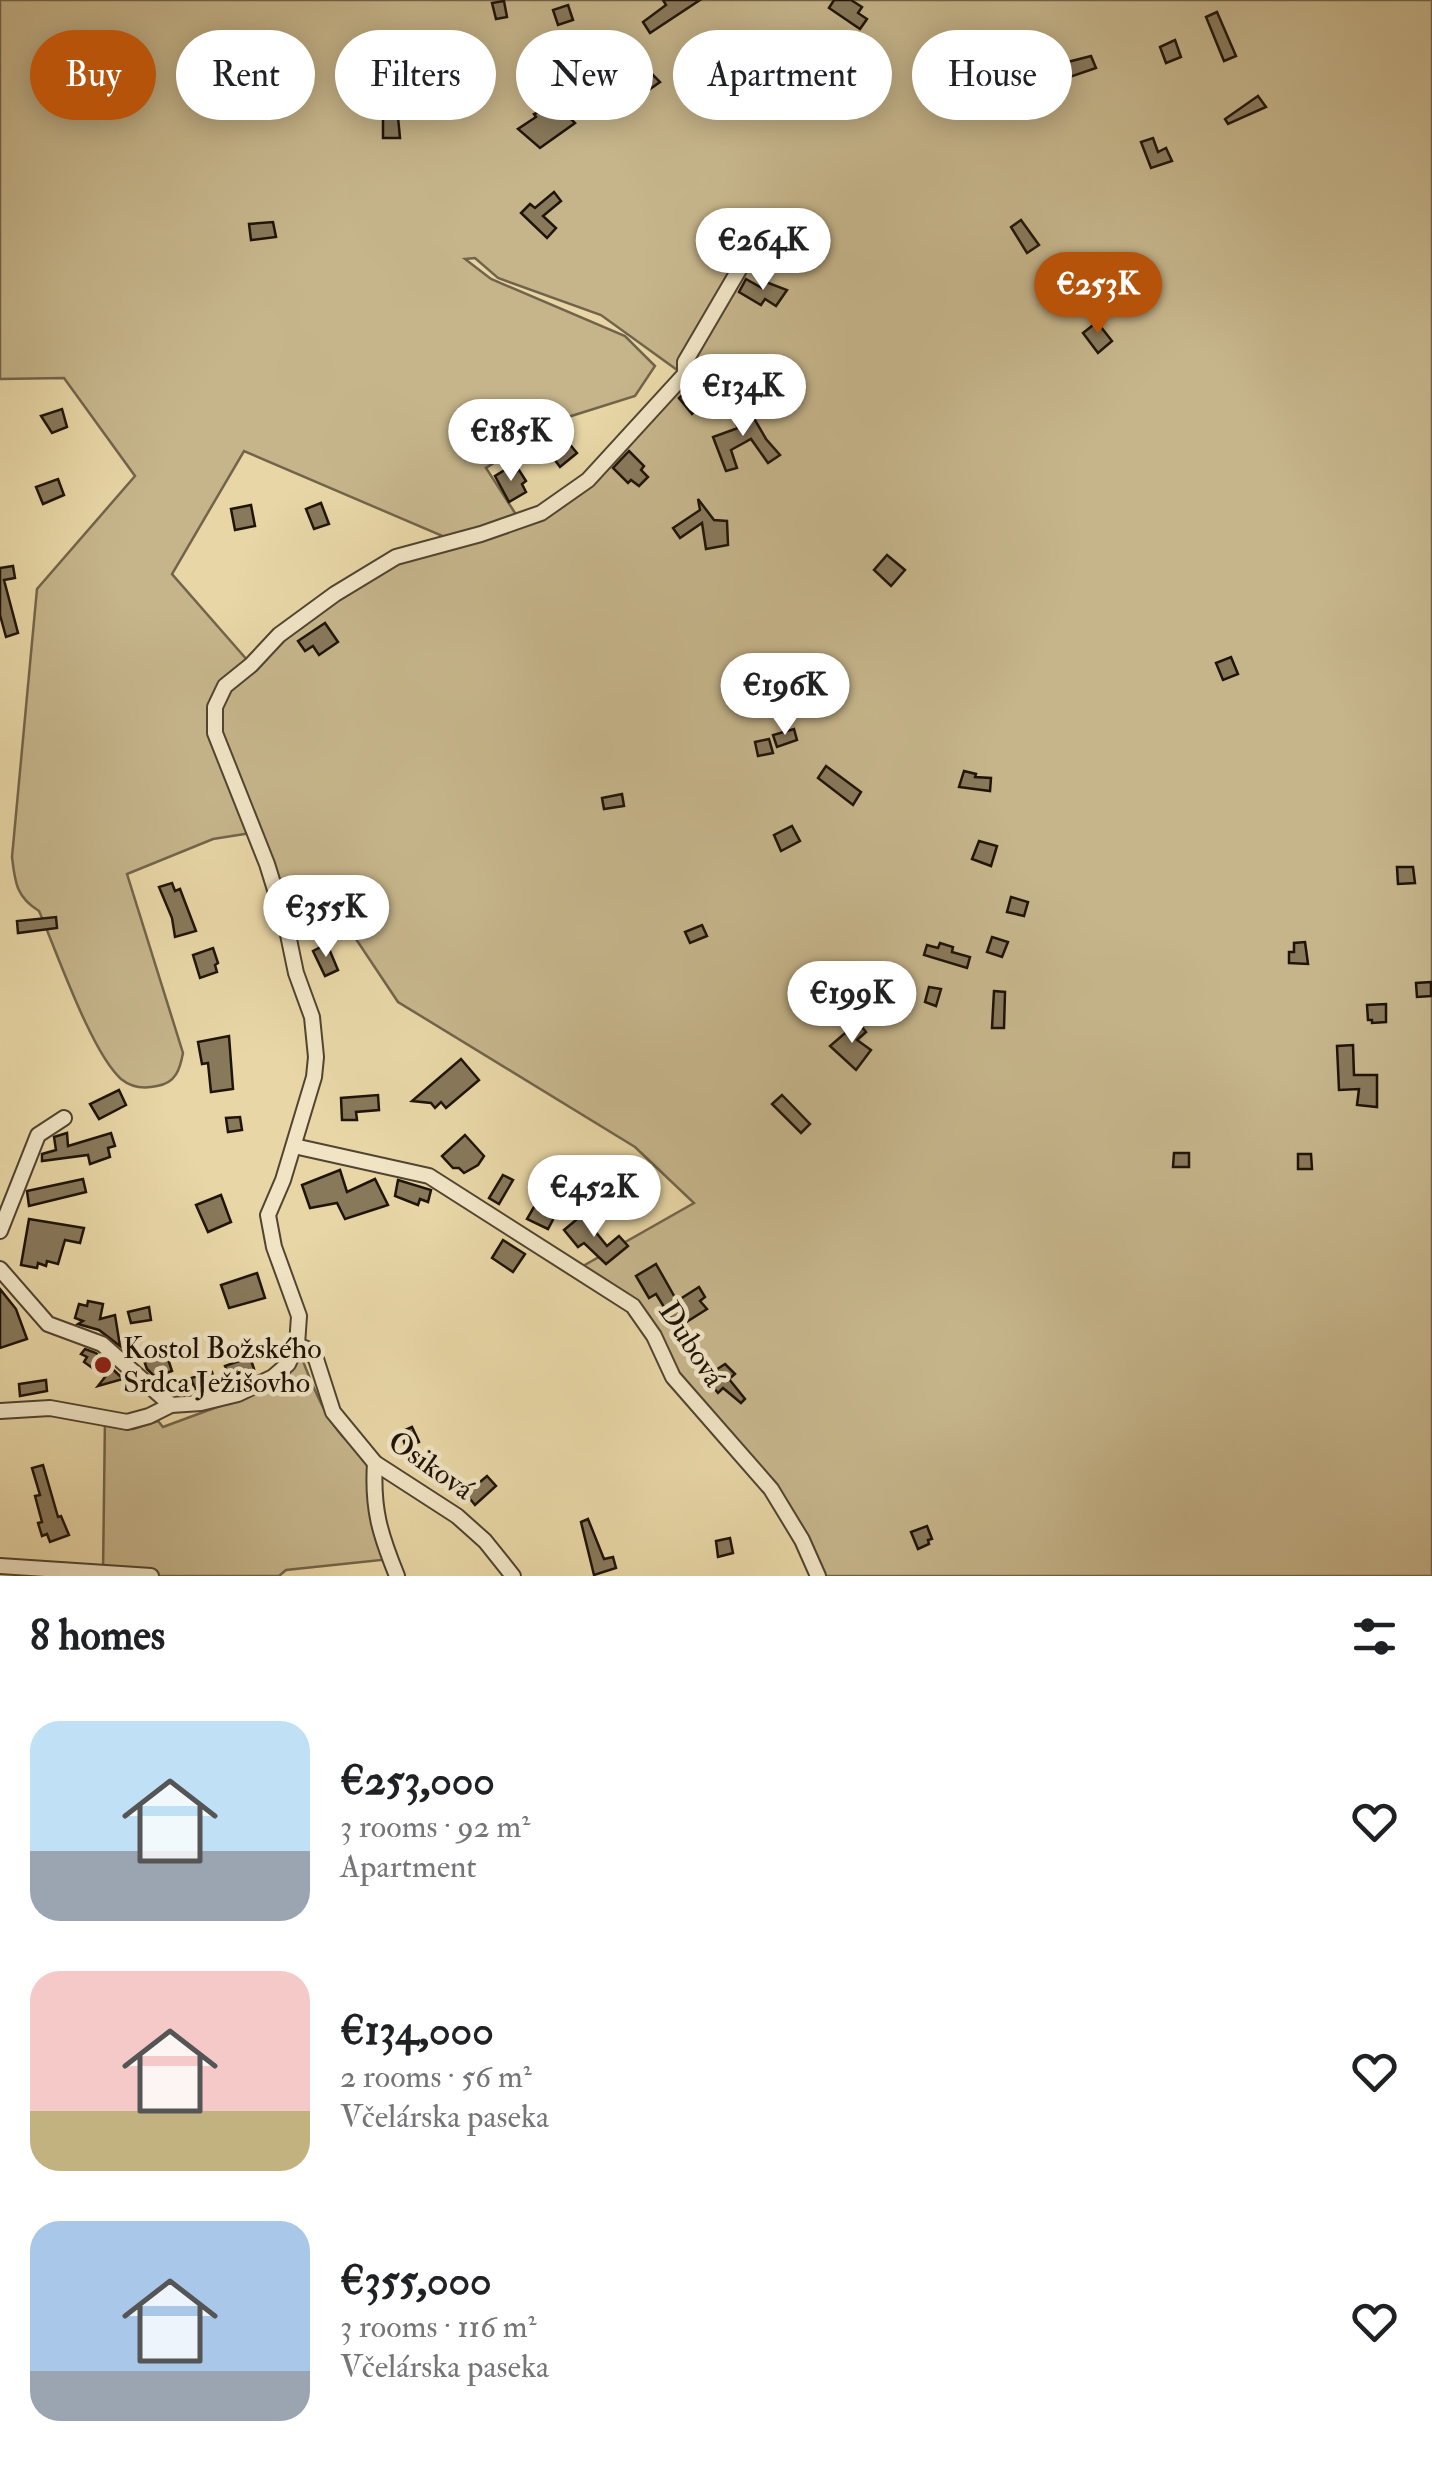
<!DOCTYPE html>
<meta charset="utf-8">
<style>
body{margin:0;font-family:"IM FELL Double Pica",serif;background:#f6f6f6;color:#202124;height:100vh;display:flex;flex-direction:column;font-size:38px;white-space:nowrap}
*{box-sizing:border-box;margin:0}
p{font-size:32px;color:#757577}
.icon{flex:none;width:55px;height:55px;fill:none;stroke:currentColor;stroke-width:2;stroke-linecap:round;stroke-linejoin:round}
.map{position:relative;height:1576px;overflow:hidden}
.sheet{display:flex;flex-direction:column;background:#fff;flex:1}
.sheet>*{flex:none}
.banner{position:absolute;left:30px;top:30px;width:1372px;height:90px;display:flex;gap:20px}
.price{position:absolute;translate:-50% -85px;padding:0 22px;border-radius:35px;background:#fff;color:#222;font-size:32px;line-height:65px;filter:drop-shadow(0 2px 5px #0008)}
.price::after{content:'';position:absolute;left:50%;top:60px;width:30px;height:22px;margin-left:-15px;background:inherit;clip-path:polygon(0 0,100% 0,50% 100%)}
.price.current{background:#b45309;color:#fff}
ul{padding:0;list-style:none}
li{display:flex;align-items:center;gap:30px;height:250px;padding:0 30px}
li span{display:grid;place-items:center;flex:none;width:280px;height:200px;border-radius:30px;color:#555}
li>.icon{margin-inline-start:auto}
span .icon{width:120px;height:120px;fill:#fffc;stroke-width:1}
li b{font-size:42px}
h2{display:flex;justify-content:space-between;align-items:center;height:120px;padding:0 30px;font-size:42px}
.chip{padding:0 35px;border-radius:45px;background:#fff;box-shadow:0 5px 25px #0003;font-size:35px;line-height:90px}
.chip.current{background:#b45309;color:#fff}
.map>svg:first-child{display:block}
.green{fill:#c6b58b;stroke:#72644a;stroke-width:2.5}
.building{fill:#88795b;stroke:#1f1409;stroke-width:2.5}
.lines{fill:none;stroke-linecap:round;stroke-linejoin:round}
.minor-casing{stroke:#514430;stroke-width:18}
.minor{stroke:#f0e4c5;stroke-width:14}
.poi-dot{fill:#8f2418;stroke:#f0e4c5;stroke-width:4}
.labels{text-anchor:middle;stroke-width:9;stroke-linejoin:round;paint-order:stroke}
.street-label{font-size:30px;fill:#1f1409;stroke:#f0e4c5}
.poi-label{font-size:30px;fill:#1f1409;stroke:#f0e4c5;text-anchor:start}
</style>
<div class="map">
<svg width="1432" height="1576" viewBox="0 0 1432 1576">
<rect width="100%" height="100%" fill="#e8d6a6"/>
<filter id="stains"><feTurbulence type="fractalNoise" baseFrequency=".002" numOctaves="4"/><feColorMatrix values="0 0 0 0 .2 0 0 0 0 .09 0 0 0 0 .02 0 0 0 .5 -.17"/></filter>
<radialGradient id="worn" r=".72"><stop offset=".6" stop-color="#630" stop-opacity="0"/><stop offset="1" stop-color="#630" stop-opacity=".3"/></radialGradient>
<g class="green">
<path d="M0,0H1432V1576H818L802,1540L771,1489L673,1377L654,1336L633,1306L576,1270L694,1203L635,1147L398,1002L330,900L281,908L267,864L215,733V707L225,686L251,665L279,635L335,594L396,557L481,534L541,513L588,480L651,413L671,383L684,375L601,315L498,278L475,258L465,259L491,279L625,336L655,366L635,396L565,418L486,468L517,516L479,531L447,538L244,451L172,574L248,661C238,668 225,676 218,686C190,724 235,796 251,833L213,839L127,874L183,1053C180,1069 176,1083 157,1086C144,1089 132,1088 121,1079C91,1052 57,952 39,911C16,897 15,882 12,857L37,589L135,476L64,378L0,379Z"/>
<path d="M301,1356C318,1400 332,1438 375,1463L391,1559L286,1570L279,1576H151L103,1572L105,1418L127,1422L133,1429L158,1421L163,1427L255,1393L281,1379Z"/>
</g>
<g class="building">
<path d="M663,0H700L650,33L643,22L666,5Z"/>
<path d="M834,0H851L862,7L858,13L867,19L860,29L829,8Z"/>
<path d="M504,1L507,17L496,19L492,3Z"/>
<path d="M568,5L573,20L558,25L553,10Z"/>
<path d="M1217,12L1236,56L1224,61L1206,17Z"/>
<path d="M1175,40L1181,57L1166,63L1160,47Z"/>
<path d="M817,53L831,64L823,73L810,62Z"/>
<path d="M1091,56L1096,68L1064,79L1060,64Z"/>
<path d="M648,70L660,82L646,92L635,82Z"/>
<path d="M267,76L268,100L247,101L245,77Z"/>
<path d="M1258,96L1266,107L1228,124L1225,119Z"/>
<path d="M570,98L576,111L567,115L575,123L540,148L518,129L536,117L534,114Z"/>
<path d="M383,117H398L400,138H383Z"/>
<path d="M1153,138L1158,152L1166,148L1172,161L1151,168L1141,142Z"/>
<path d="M554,192L561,201L543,216L556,228L547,238L521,213L530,204L535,208Z"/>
<path d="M718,217L733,227L725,241L709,232Z"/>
<path d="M1021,220L1039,245L1027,253L1011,227Z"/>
<path d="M273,222L276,237L251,240L249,224Z"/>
<path d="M813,224L825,234L801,262L784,248L794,236L800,241Z"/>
<path d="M746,279L762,288L766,282L787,290L776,306L765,299L761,305L739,292Z"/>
<path d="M1097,322L1112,341L1098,353L1083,333Z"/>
<path d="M757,373L764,397L748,399L744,375Z"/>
<path d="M695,383L709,399L692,414L679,398Z"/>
<path d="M744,401L766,439L780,455L768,463L751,439L731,450L737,468L726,471L713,437L738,428L736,424L742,421L734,407Z"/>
<path d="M62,409L67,427L52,433L41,416Z"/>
<path d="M562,435L577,453L560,467L546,448Z"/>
<path d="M629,451L644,466L641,470L648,477L639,486L631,480L628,483L613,468Z"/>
<path d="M508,468L512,475L519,470L526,481L522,484L526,492L509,502L495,476Z"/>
<path d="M58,479L64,495L43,504L36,487Z"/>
<path d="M698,499L714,520L727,521L728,545L706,549L702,523L680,538L673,528L700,510Z"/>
<path d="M321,503L329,524L314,529L306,509Z"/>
<path d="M251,505L255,526L235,530L231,509Z"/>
<path d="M887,555L905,570L891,586L874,570Z"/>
<path d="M13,566L15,578L4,580L18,633L6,637L0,615V568Z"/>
<path d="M325,623L338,642L319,655L313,646L305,651L298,641Z"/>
<path d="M1231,657L1238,674L1223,680L1216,663Z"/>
<path d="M794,729L797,740L777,747L773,735Z"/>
<path d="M769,739L773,753L758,756L755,742Z"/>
<path d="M826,766L861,792L853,805L818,778Z"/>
<path d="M964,771L976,774L975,777L991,778L990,791L959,787Z"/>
<path d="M622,794L624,806L604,809L602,798Z"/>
<path d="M792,826L800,841L781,851L774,835Z"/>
<path d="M979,841L997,846L991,866L972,859Z"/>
<path d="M1397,867H1413L1415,883L1398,884Z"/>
<path d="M172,883L175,891L180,889L196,931L175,937L172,918L159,887Z"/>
<path d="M1011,897L1028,902L1024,916L1007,912Z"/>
<path d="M56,917L57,928L18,933L17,921Z"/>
<path d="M702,925L707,936L690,943L685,932Z"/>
<path d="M992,937L1008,942L1002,957L987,952Z"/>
<path d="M1305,942L1308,964L1289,963V952H1294V943Z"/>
<path d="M940,943L953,947L952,952L970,957L967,968L924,955L927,945L938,948Z"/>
<path d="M327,944L338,970L325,976L313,951Z"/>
<path d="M213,948L218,963L215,965L217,972L200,978L193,955Z"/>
<path d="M1431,982V996L1417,997L1416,983Z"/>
<path d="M929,987L941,989L936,1006L925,1002Z"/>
<path d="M994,991L1005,992L1004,1028H992Z"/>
<path d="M1386,1004V1022L1372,1023V1020H1368L1367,1005Z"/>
<path d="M858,1022L866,1032L857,1040L871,1050L856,1070L830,1046Z"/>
<path d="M229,1036L233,1089L211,1092L208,1063L202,1064L198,1042Z"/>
<path d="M1353,1045L1354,1075H1377V1107L1357,1105L1359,1089L1339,1090L1337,1046Z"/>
<path d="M461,1059L479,1080L446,1108L441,1102L435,1108L431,1103L412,1101Z"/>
<path d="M119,1090L126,1105L99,1119L90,1104Z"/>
<path d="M378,1095L379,1110L356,1112L357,1120H342L341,1098Z"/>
<path d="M782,1095L810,1124L801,1133L772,1104Z"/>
<path d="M240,1117L242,1130L228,1132L226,1118Z"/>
<path d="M67,1133L68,1146L111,1133L115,1146L108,1148L110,1157L90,1164L88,1155L42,1161V1154L56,1150L54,1137Z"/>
<path d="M465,1135L484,1156L478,1165L464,1173L459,1168H453L442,1156Z"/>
<path d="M1174,1153H1189V1167H1173Z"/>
<path d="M1298,1154H1311L1312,1169H1298Z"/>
<path d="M340,1170L347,1192L375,1179L388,1205L345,1219L337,1203L310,1208L302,1185Z"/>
<path d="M503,1175L513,1180L499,1204L489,1198Z"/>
<path d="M83,1179L86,1192L29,1206L27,1191Z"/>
<path d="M398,1180L431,1190L428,1202L420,1199L418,1205L395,1196Z"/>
<path d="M221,1195L231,1222L208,1232L196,1205Z"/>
<path d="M538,1200L558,1210L548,1229L527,1219Z"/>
<path d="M582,1215L607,1246L619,1236L628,1246L606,1264L584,1243L578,1247L564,1230Z"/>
<path d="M29,1219L84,1228L80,1243L65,1240L58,1264L47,1261L46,1266L38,1263L37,1268L21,1265Z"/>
<path d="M503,1240L525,1254L513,1272L492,1258Z"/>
<path d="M656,1264L677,1301L699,1287L705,1297L700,1301L707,1309L677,1328L656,1294L649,1298L636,1276Z"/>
<path d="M257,1273L265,1298L229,1308L221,1285Z"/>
<path d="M0,1289L16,1309L27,1339L0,1348Z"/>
<path d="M88,1301L103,1304L100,1319L115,1315L120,1346L99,1330L78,1324L83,1321L75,1318L79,1304L87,1306Z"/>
<path d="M149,1307L151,1320L131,1323L128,1312Z"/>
<path d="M164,1347L172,1371L155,1377L147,1369L142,1355Z"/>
<path d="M85,1349L96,1353L123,1379L98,1386L105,1377L84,1362L87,1357L81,1354Z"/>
<path d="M250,1357L254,1369L229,1377L225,1366Z"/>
<path d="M725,1364L735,1374L729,1379L745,1399L741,1403L723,1388L718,1393L705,1377Z"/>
<path d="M212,1372L215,1383L195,1389L191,1378Z"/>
<path d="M46,1380L47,1391L20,1396L19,1384Z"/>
<path d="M412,1427L419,1442L406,1448L401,1432Z"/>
<path d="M43,1465L58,1517L61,1516L69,1535L50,1542L47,1534L42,1536L38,1523L42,1522L35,1496L40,1495L32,1468Z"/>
<path d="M487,1476L496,1486L475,1505L466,1494Z"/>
<path d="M588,1519L604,1559L613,1557L616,1568L594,1575L581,1522Z"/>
<path d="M927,1526L932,1539L928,1540L929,1544L918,1549L911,1532Z"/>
<path d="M730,1538L733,1553L718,1557L716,1541Z"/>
</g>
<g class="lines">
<defs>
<g id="minor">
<path d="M294,1146L429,1176L633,1306L654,1336L673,1377L771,1489L802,1540L818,1576"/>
<path d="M0,1231L38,1135L64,1118"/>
<path d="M0,1269L48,1324L102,1344L171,1405"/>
<path d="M297,1345L307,1349L316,1359L333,1412L375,1463L457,1516L485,1541L513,1576"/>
<path d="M0,1411L50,1408L127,1422L149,1416L171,1405L201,1403L238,1394L273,1377L288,1364L297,1345L299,1316L274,1247L268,1215L283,1180L314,1077L316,1057L312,1017L296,973L286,925L267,864L215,733V707L225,686L251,665L279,635L335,594L396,557L481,534L541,513L588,480L685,374V362L747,256"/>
<path d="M375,1463C372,1509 380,1534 397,1576"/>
<path d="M0,1566L151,1576"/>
</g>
</defs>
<use href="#minor" class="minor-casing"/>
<use href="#minor" class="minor"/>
</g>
<circle class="poi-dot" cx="103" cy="1365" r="10"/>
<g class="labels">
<g class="street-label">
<text transform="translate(692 1344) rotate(57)" y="10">Dubová</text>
<text transform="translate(431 1465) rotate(35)" y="10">Osiková</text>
</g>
<g class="poi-label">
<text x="123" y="1358">Kostol Božského<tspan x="123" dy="34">Srdca Ježišovho</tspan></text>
</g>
</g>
<rect width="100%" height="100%" filter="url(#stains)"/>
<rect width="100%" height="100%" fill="url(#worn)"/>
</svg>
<b class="price" style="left:763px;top:293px">€264K</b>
<b class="price current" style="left:1098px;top:337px">€253K</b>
<b class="price" style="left:743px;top:439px">€134K</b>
<b class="price" style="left:511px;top:484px">€185K</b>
<b class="price" style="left:785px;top:738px">€196K</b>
<b class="price" style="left:326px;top:960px">€355K</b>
<b class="price" style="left:852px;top:1046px">€199K</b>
<b class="price" style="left:594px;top:1240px">€452K</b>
<div class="banner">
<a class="chip current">Buy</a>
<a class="chip">Rent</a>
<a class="chip">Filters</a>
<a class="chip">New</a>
<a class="chip">Apartment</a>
<a class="chip">House</a>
</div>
</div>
<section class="sheet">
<h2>8 homes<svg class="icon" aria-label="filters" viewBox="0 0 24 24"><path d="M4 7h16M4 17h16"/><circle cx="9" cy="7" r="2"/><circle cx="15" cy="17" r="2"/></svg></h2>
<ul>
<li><span style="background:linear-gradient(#bfe0f5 65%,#9aa5b1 0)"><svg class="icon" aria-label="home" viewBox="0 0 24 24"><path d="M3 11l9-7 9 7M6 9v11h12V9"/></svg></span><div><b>€253,000</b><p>3 rooms · 92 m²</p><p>Apartment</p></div><svg class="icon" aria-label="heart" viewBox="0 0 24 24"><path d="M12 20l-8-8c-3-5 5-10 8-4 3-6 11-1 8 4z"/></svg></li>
<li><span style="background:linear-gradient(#f6c9c9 70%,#c2b280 0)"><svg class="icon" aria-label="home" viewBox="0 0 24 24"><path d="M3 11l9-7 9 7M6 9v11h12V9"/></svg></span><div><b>€134,000</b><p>2 rooms · 56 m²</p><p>Včelárska paseka</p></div><svg class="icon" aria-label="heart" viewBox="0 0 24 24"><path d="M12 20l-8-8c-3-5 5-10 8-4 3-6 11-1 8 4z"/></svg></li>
<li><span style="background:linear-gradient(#a9c7e8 75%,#9aa5b1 0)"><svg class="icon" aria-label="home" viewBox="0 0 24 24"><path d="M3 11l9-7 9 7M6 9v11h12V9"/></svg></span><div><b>€355,000</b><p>3 rooms · 116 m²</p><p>Včelárska paseka</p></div><svg class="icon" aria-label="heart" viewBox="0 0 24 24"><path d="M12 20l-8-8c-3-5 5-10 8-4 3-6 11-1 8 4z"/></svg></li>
</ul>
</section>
